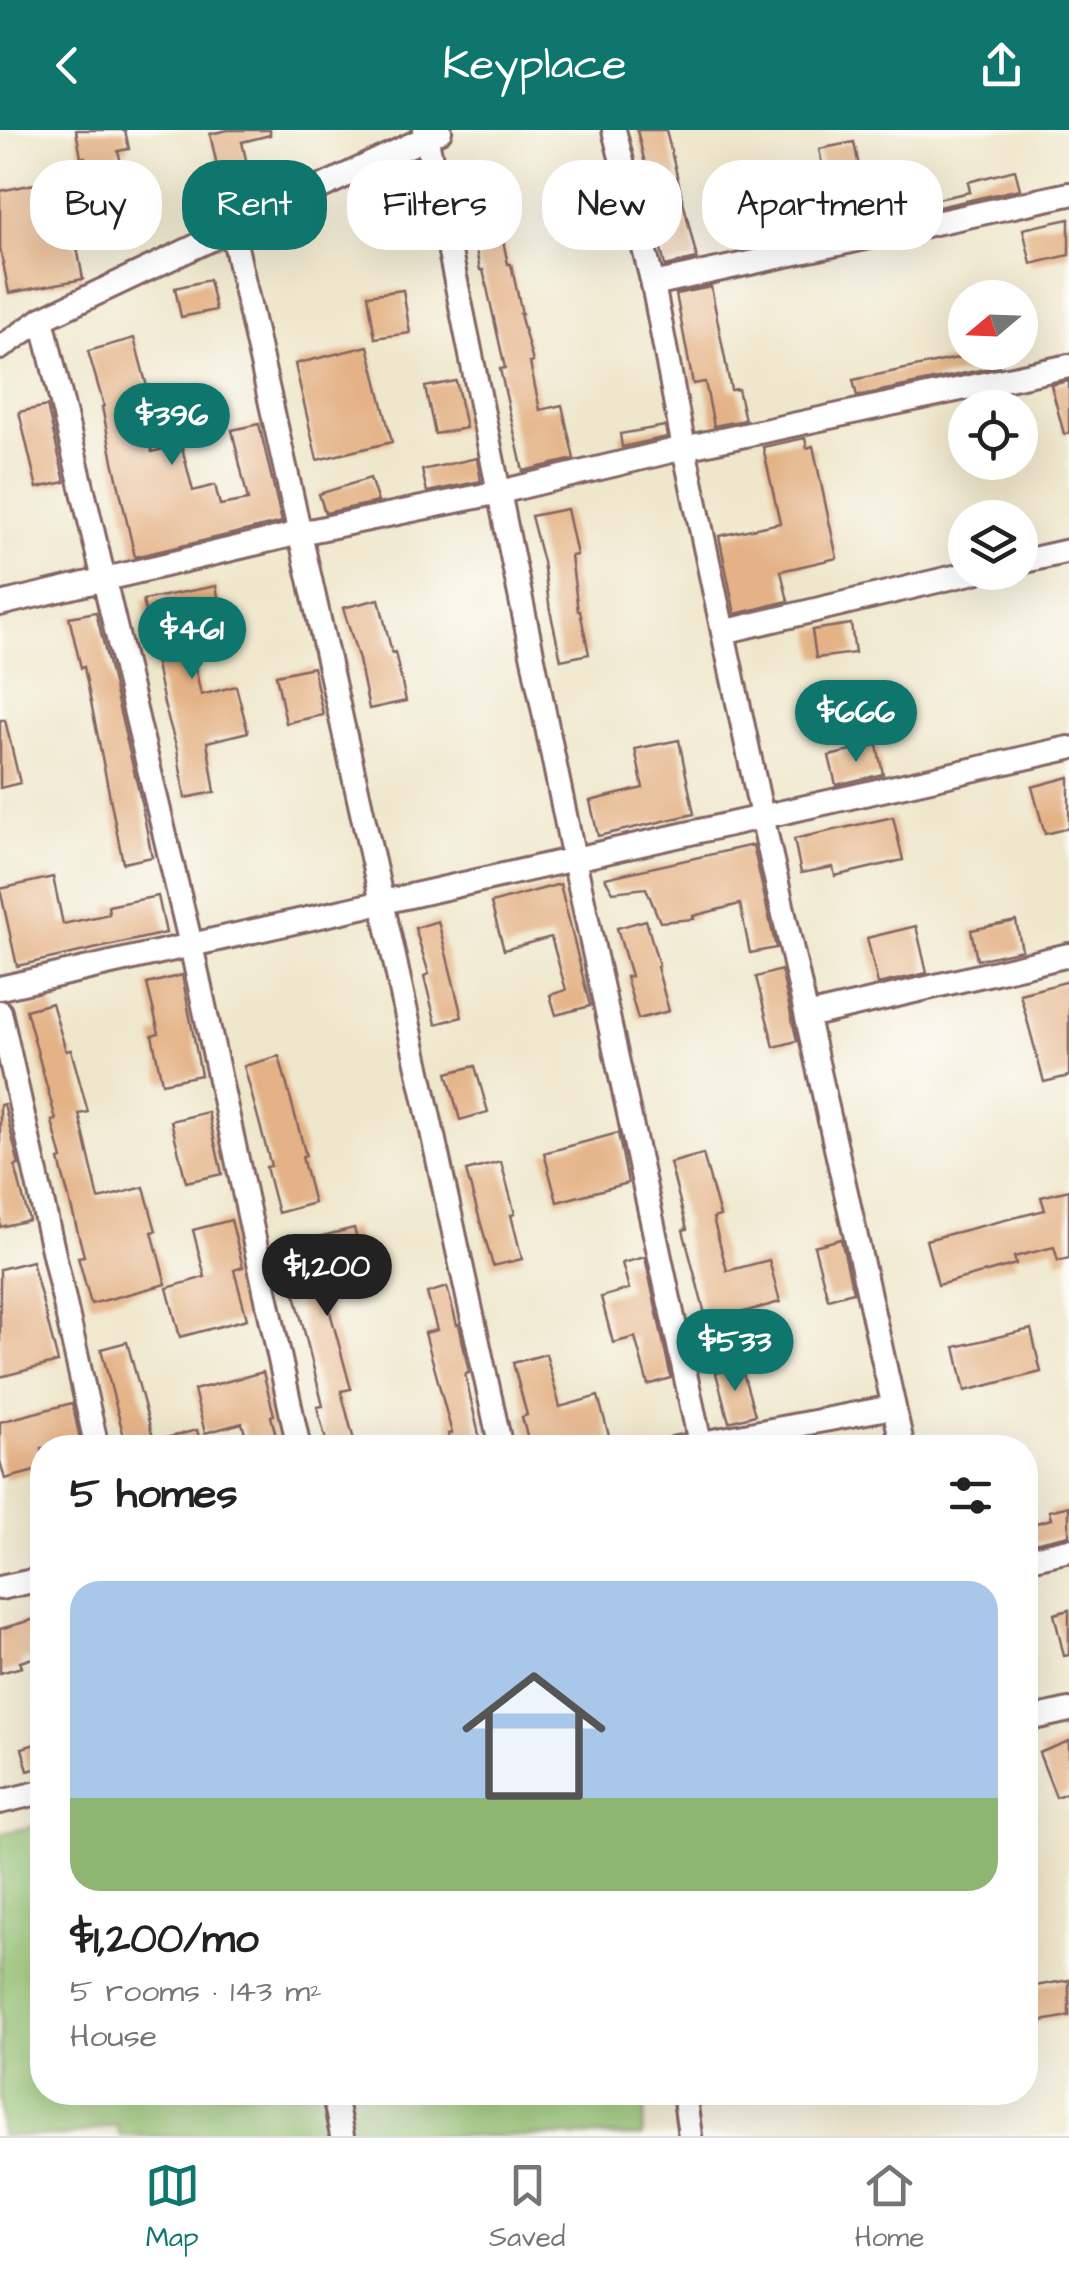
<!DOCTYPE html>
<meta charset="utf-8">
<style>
body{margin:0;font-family:"Architects Daughter",sans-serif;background:#f6f6f6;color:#222;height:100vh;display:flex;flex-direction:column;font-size:38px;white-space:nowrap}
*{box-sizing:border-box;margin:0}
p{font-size:32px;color:#767676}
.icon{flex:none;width:55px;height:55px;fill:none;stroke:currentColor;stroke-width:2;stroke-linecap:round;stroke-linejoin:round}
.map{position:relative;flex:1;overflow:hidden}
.drawer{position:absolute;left:30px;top:1305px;width:1008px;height:670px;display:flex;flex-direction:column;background:#fff;border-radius:40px;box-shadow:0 10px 40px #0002}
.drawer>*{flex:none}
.hud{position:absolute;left:30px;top:30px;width:1010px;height:90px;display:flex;gap:20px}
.needle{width:65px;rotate:251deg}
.fabs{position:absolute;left:948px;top:150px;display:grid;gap:20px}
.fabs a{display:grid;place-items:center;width:90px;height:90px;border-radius:50%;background:#fff;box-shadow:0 10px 40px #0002;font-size:50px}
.price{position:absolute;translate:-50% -85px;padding:0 22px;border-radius:35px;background:#0f766e;color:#fff;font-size:32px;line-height:65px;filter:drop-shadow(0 2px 5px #0008)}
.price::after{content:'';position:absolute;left:50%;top:60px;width:30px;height:22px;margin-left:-15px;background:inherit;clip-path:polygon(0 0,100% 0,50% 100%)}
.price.on{background:#222;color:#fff}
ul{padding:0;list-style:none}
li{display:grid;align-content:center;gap:20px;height:530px;padding:0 40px}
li+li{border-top:2px solid #e0e0e0}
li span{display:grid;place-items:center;height:310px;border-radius:30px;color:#555}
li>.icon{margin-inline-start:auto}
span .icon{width:180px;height:180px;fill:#fffc;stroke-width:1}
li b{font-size:42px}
h2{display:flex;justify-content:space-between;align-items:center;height:120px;padding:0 40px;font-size:42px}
.tag{padding:0 35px;border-radius:40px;background:#fff;box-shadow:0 10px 40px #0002;font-size:35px;line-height:90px}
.tag.on{background:#0f766e;color:#fff}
header{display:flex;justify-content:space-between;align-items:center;height:130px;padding:0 40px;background:#0f766e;color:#fff;font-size:45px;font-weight:600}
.dock{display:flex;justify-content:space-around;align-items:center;height:140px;border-top:2px solid #e0e0e0;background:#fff;font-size:28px;color:#767676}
.dock a{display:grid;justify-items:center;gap:5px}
.dock .on{color:#0f766e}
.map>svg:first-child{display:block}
.green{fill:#94c271;stroke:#6f704e;stroke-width:2.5}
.building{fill:#e4b286}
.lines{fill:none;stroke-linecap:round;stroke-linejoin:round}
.minor-casing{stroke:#846563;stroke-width:28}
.minor{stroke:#fff;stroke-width:22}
</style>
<header><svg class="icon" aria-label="back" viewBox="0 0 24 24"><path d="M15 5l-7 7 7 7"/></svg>Keyplace<svg class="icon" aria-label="share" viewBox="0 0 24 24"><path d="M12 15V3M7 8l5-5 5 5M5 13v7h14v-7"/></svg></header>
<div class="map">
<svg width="1069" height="2006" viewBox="0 0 1069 2006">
<rect width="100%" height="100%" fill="#fdfcf7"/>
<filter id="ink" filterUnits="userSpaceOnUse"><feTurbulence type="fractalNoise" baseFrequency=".01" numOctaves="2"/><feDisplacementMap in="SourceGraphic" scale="20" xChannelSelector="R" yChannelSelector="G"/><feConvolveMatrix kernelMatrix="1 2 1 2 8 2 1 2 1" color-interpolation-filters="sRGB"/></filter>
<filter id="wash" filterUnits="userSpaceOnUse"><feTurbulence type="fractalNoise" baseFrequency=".0048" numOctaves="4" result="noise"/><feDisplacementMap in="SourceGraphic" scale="40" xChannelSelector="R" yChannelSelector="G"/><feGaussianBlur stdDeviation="2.25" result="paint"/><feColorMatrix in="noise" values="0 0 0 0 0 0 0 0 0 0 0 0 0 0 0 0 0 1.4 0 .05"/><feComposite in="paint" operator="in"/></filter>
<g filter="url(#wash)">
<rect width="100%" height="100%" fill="#efe7cc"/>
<path class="green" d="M42,1694V1962L647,1963L642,2006H120L118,1995L64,2006H0V1704Z"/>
<g id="blocks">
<g class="building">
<path d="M76,0H125L129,19L118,21L130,69L97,77L85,27L81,28Z"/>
<path d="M228,0H270V5L242,12L249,43L220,49L210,4Z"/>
<path d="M637,0H666L697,129L665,136L647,60L651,59Z"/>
<path d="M854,12L864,61L829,68L819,19Z"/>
<path d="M1015,40L1020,59L920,81L919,73L970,62L968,52Z"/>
<path d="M64,48L83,149L9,163L0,118V61Z"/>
<path d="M491,55L508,134H511L522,184H520L533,232L530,233L540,280L562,275L574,329L523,341L500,239L505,238L483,140H480L464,62Z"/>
<path d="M809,74L816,103L789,109L782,80Z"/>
<path d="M1069,89V125L1031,134L1023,99Z"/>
<path d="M209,150L216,180L181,187L175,158Z"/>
<path d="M711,157L731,260L738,259L745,290L714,296L705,252L693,254L676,164Z"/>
<path d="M403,160L410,203L375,208L368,165Z"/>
<path d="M134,208L149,264L140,266L152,322L181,314L193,361L215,355L220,375L248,370L232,300L259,294L282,392L135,427L113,331L102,277L104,276L88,221Z"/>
<path d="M368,216L392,312L317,330L295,234Z"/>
<path d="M986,222H996L999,236L857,266L853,250Z"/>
<path d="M456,251L466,298L435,304L425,257Z"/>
<path d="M1069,251V303L1064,304L1051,255Z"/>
<path d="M47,276L65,352L37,358L19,282Z"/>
<path d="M665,296L667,307L622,317L620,304Z"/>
<path d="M805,308L807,318L813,316L837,428L781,441L788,471L735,484L719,406L780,393L763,317Z"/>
<path d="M477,328L481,351L427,362L422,340Z"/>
<path d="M370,348L378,372L325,383L319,364Z"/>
<path d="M567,379L577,425L571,426L578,481H580L589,524L561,530L550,480L543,432L531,386Z"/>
<path d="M216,456L226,506L190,513L201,565L236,556L248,602L207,612L215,662L185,668L177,619L164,574L143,470Z"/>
<path d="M379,469L392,523L395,522L406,571L369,579L359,530L343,478Z"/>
<path d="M96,482L140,666L152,727L123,733L84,537L81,538L69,487Z"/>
<path d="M851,494L855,523L816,528L812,500Z"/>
<path d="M313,537L323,585L286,593L276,545Z"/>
<path d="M0,590H5L20,653L0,658Z"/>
<path d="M679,610L694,684L598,706L590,671L643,658L635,619Z"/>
<path d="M877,615L883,644L836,655L829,626Z"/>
<path d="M1069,647V698L1045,704L1032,657Z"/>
<path d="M893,687L903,730L835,746L833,737L801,743L794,709Z"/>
<path d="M753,715L776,818L750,823L740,774L693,786L694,789L660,792L646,758L613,762L605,748Z"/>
<path d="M53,747L63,794L109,784L108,776L158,766L166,803L17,836L0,759Z"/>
<path d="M560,754L590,876L556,885L550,865L566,860L551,807L504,820L491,773Z"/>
<path d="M646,790L659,836L657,837L669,881L638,889L626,847L631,846L617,798Z"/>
<path d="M438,791L462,887L436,894L424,846L429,844L415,798Z"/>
<path d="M1016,791L1022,820L977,830L971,800Z"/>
<path d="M916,796L927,843L878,854L867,808Z"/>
<path d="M781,840L797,911L774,917L756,847Z"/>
<path d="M182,845L201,945L162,953L152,905L159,903L147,854Z"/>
<path d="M1069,851V946L1044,952L1020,864Z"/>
<path d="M52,873L66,921L71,920L88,982L79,984L99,1069L144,1057L156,1101L152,1102L166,1154L91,1174L78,1127L84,1126L59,1030L62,1029L52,991L56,990L26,880Z"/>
<path d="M279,926L306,1026L302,1027L314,1073L278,1083L266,1037L271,1036L244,936Z"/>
<path d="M475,936L488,982L460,990L447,943Z"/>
<path d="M4,974L19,1035L15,1036L29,1090L0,1097V975Z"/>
<path d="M208,982L222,1044L186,1052L171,991Z"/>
<path d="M618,1003L628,1053L557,1072L544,1023Z"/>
<path d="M703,1024L720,1086L713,1088L727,1141L769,1130L780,1172L707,1192L683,1100L687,1099L670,1033Z"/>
<path d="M501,1032L515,1084L511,1085L522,1129L493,1136L466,1041Z"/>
<path d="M1069,1060V1128L1058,1131L1054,1117L1014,1127L1016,1134L938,1155L926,1110L1045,1080L1041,1067Z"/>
<path d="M231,1090L243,1137L234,1140L247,1189L180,1207L167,1158L205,1147L193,1100Z"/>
<path d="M354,1098L369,1156L326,1167L351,1259L341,1261L356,1318H328L317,1277L323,1276L283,1116Z"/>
<path d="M841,1109L853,1162L828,1169L814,1116Z"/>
<path d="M645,1127L671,1248L648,1255L635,1207L613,1213L601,1167L629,1159L622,1133Z"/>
<path d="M32,1131L58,1232L0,1247V1139Z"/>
<path d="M447,1157L457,1195L459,1194L469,1243L465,1244L482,1318H451L448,1304L452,1303L425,1203L437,1200L427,1163Z"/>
<path d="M1031,1199L1041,1242L965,1261L955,1217Z"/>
<path d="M127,1212L154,1311L197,1300L202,1318H127L101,1219Z"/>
<path d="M546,1224L560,1277L598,1266L611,1313L592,1318H530L522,1287L527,1285L513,1233Z"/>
<path d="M741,1236L755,1285L729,1292L716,1243Z"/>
<path d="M263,1242L274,1285L271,1286L279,1318H249L242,1293L205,1303L194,1260Z"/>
<path d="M72,1273L82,1318H42V1339L5,1349L0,1331V1292Z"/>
<path d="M1069,1376V1405L1025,1415V1396L1051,1389L1049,1381Z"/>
<path d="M1069,1480V1525L1064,1526L1054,1484Z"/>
<path d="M42,1487V1525L20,1532L22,1537L0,1543V1499Z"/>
<path d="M1069,1611V1662L1056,1667L1039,1623Z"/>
<path d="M42,1612V1637L28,1641L22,1618Z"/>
<path d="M1069,1850V1886L1025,1894V1865L1032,1864L1030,1857Z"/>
</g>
</g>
</g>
<g filter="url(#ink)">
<use href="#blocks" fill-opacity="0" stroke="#846563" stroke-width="2.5"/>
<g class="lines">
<defs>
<g id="minor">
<path d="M425,0L574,729L700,1313"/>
<path d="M614,0L653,154L684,318L762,686L903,1318"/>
<path d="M232,99L382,772L501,1318"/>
<path d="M653,154L1069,64"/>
<path d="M42,189L191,815L299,1318"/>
<path d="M0,218L42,189L440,1"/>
<path d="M1020,432L1069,421"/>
<path d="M0,474L300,403L500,362L684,318L1069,236"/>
<path d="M723,502L975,442"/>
<path d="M0,858L1069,618"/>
<path d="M0,882L97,1318"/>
<path d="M807,886L1069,825"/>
<path d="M676,1318L893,1277"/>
<path d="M1025,1430L1069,1420"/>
<path d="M0,1458L42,1449"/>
<path d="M1025,1590L1069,1580"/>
<path d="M0,1672L42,1662"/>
<path d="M684,1962L690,2006"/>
<path d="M334,1965L342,2006"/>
</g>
</defs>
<use href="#minor" class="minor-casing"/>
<use href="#minor" class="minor"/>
</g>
</g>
</svg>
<div class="fabs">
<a><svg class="needle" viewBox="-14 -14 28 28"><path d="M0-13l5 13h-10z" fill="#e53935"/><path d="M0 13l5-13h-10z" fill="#767676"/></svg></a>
<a><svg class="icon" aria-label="locate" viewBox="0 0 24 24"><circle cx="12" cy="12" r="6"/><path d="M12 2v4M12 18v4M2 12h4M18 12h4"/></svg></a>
<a><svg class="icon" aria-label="layers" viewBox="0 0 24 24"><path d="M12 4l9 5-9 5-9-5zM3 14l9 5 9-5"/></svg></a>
</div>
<b class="price" style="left:172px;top:338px">$396</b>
<b class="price" style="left:192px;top:552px">$461</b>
<b class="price" style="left:856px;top:635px">$666</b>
<b class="price on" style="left:327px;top:1189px">$1,200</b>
<b class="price" style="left:735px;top:1264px">$533</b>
<div class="hud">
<a class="tag">Buy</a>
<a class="tag on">Rent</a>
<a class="tag">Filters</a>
<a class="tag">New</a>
<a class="tag">Apartment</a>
</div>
<section class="drawer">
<h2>5 homes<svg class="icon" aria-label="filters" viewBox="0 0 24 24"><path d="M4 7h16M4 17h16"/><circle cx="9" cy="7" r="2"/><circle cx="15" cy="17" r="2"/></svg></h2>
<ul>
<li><span style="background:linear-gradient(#a9c7e8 70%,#8fb573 0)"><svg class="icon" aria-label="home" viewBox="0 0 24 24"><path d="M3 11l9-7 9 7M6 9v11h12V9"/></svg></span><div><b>$1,200/mo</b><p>5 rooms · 143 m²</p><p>House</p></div></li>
</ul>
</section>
</div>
<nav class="dock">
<a class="on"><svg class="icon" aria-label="map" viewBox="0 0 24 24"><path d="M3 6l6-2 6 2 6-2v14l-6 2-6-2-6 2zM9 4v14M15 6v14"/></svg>Map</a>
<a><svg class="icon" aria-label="saved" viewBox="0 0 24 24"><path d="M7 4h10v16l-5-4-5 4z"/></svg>Saved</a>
<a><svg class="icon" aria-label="home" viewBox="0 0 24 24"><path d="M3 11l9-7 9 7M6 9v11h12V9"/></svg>Home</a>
</nav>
